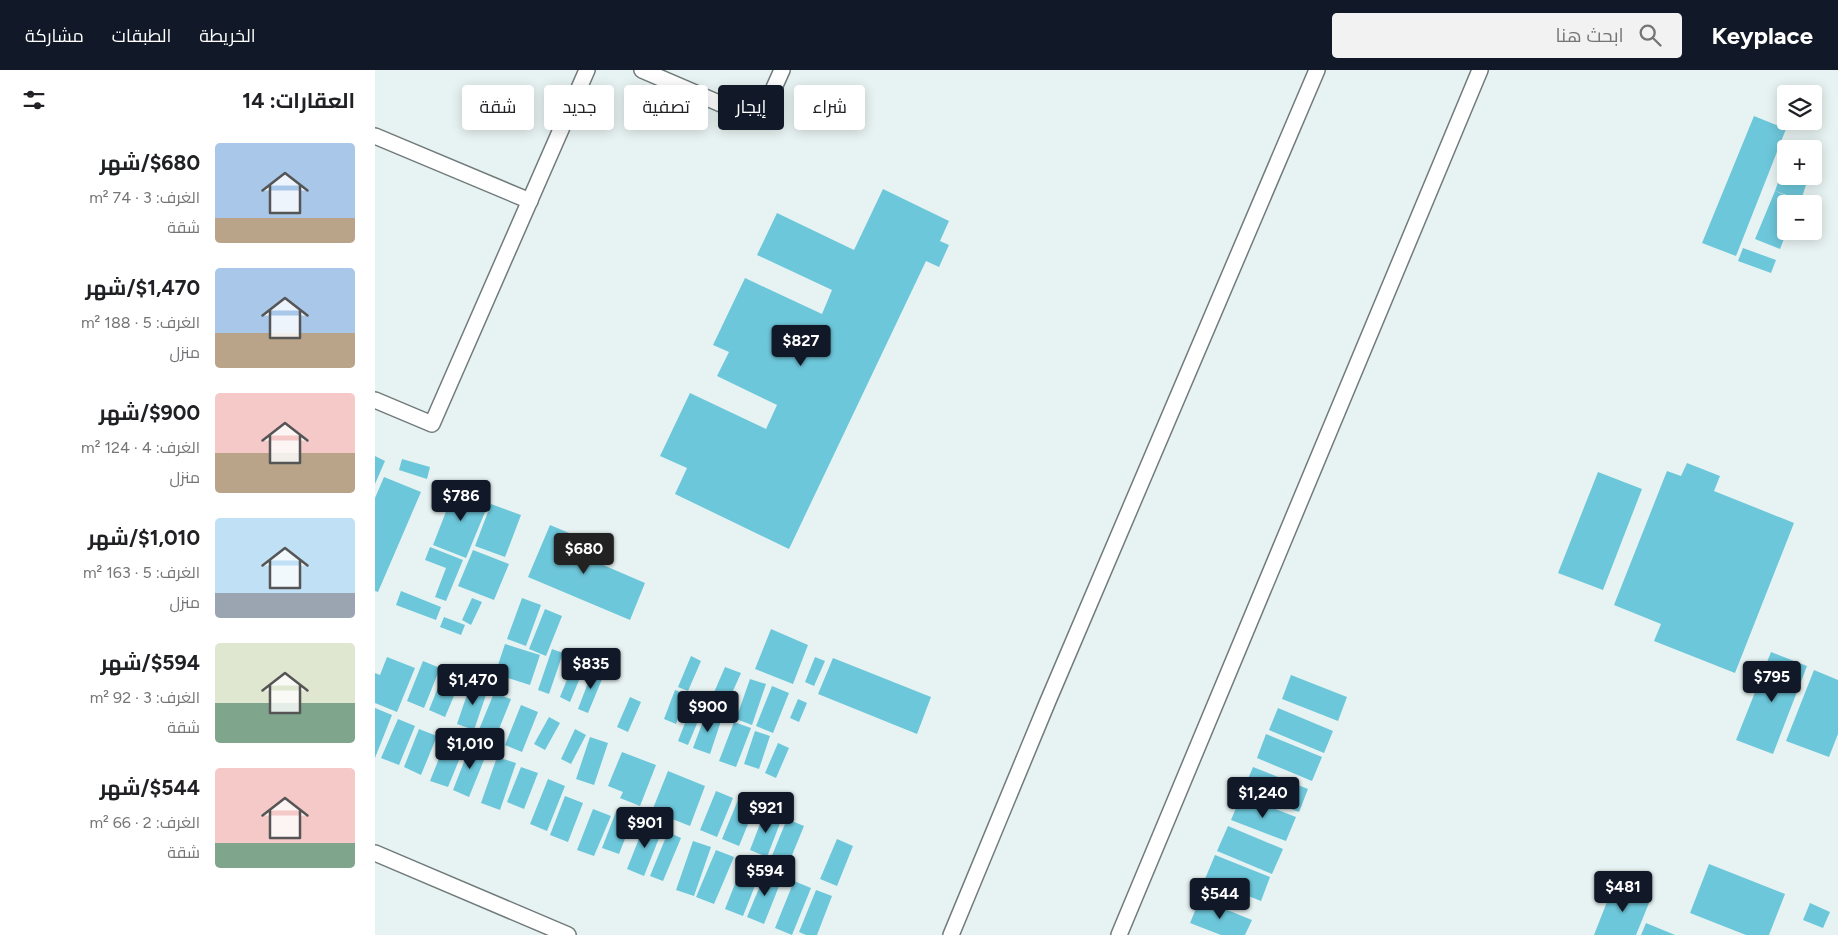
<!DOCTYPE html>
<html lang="ar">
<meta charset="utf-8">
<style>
body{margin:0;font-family:Figtree,Cairo,sans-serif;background:#f2f2f2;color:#202124;direction:rtl;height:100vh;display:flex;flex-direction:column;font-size:19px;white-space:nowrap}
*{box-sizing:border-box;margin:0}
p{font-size:16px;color:#757577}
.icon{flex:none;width:28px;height:28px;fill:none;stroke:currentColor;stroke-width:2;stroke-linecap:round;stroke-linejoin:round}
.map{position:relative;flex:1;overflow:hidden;direction:ltr}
.sheet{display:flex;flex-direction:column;background:#fff;width:375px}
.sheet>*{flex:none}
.hud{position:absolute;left:15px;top:15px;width:475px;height:45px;direction:rtl;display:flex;gap:10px}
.controls{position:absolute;left:1402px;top:15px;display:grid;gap:10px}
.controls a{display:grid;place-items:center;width:45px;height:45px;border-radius:5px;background:#fff;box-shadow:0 2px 12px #0003;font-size:25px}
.price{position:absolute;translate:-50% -42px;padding:0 11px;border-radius:5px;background:#111827;color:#fff;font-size:16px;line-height:32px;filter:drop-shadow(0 1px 2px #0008)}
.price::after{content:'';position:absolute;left:50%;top:30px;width:15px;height:11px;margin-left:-8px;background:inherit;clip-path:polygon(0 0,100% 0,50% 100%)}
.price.current{background:#222;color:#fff}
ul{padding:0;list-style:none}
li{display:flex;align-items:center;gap:15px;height:125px;padding:0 20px}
li span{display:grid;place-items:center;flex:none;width:140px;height:100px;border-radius:5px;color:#555}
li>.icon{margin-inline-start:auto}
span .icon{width:60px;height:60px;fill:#fffc;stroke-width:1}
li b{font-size:21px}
h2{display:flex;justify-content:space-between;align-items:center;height:60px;padding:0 20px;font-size:21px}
.chip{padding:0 18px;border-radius:5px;background:#fff;box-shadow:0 2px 12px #0003;font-size:18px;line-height:45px}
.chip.current{background:#111827;color:#fff}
header{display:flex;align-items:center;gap:30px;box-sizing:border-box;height:70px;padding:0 25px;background:#111827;color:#fff}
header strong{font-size:24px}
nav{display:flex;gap:28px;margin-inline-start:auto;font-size:18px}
.search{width:350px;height:45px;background:#f2f2f2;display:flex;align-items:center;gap:12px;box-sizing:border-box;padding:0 18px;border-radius:5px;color:#757577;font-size:19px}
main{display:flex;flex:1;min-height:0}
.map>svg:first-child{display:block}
.building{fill:#6dc7da}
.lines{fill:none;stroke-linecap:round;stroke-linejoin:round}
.lane-casing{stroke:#717b7b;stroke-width:18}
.lane{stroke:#fff;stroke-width:15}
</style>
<header>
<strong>Keyplace</strong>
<div class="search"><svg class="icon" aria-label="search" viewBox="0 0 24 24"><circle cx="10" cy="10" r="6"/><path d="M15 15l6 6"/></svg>ابحث هنا</div>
<nav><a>الخريطة</a><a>الطبقات</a><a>مشاركة</a></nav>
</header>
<main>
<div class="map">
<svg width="1463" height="865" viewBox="0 0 1463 865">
<rect width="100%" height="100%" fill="#e7f3f2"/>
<g class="building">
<path d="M1379,46L1411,59L1361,186L1327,173Z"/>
<path d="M1411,89V106H1434L1426,130L1400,121Z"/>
<path d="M508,119L574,151L565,171L574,175L564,197L551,191L414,479L300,424L312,398L285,386L315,323L391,359L402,335L342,306L354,282L338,275L370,208L447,244L457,220L382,185L402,143L479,180Z"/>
<path d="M1400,121L1424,131L1423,134H1411L1412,161L1405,179L1380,169Z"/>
<path d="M1368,178L1401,190L1396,203L1363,191Z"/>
<path d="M0,386L10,391L0,414Z"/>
<path d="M27,389L55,397L52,409L24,400Z"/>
<path d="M1312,393L1345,406L1339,421L1419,453L1360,603L1279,571L1286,554L1239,535L1292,401L1306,406Z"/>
<path d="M1223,402L1267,419L1228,520L1183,503Z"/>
<path d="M9,407L46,422L3,522L0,521V428Z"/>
<path d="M81,416L115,430L91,488L58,475Z"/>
<path d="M116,434L146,445L130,487L100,476Z"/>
<path d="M175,455L211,470L205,485L270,513L255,550L153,507Z"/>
<path d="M55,477L88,490L71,531L60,527L71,498L50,490Z"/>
<path d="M98,480L134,494L119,530L83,516Z"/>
<path d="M26,521L66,537L61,550L21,535Z"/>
<path d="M97,528L107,532L96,555L87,550Z"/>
<path d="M147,528L166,535L151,576L132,569Z"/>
<path d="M170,539L187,546L171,586L154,579Z"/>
<path d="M69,547L90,555L86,565L65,557Z"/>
<path d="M396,559L433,575L418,614L380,599Z"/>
<path d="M130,574L165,585L155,615L120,604Z"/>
<path d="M177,579L188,583L174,624L163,620Z"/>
<path d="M1396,582L1432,596L1398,684L1361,670Z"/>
<path d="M316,586L326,591L313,621L303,617Z"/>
<path d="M12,587L40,598L22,642L0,633V603L5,605Z"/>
<path d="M201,587L212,591L195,632L185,627Z"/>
<path d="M440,587L450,591L439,616L430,612Z"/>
<path d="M458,588L556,627L542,664L443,624Z"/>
<path d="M48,591L65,598L49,638L32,631Z"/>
<path d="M219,597L230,602L213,643L203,639Z"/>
<path d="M350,597L366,603L349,641L334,634Z"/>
<path d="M70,600L87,607L70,647L54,640Z"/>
<path d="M1439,600L1463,610V664L1454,687L1411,671Z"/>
<path d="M916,605L972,627L963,651L907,629Z"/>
<path d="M375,609L391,614L377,655L361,649Z"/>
<path d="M96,613L113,619L99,660L82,654Z"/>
<path d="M397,616L414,623L398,663L381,656Z"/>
<path d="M300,620L312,624L301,654L289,649Z"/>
<path d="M119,623L136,629L120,669L103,662Z"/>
<path d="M255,627L266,632L253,662L242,657Z"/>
<path d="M423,629L432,633L424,652L415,648Z"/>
<path d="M146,635L163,642L147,682L130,675Z"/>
<path d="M0,638L17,645L0,688Z"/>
<path d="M903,638L958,661L949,683L894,660Z"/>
<path d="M315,640L326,644L313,675L303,671Z"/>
<path d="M331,643L347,648L335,684L318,678Z"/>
<path d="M174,647L185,653L170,680L159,674Z"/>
<path d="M23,649L40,656L24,695L6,688Z"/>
<path d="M359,652L376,658L361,697L344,691Z"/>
<path d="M44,659L62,666L46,705L29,697Z"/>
<path d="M200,659L211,665L196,694L186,689Z"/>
<path d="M380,661L395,666L384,699L369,694Z"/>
<path d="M891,664L947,687L937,711L882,688Z"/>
<path d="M215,667L233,673L219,715L201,709Z"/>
<path d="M71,671L89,678L73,717L55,711Z"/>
<path d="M403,673L414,678L401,708L390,703Z"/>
<path d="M96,674L113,680L94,727L78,720Z"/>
<path d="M247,682L281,695L265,736L245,728L248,722L233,716Z"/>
<path d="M122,687L141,693L125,740L106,733Z"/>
<path d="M146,697L163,703L149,739L132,732Z"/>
<path d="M878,697L933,719L924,742L868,721Z"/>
<path d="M293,701L330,716L315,756L277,741Z"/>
<path d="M173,709L190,716L172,761L155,754Z"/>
<path d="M341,721L358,728L342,767L325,760Z"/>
<path d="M190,726L208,733L193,772L175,765Z"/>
<path d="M866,726L921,747L911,771L856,750Z"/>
<path d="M363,730L380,737L364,776L347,769Z"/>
<path d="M218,739L236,746L219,786L202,780Z"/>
<path d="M242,739L259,746L244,784L227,778Z"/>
<path d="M390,741L407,748L392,787L375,780Z"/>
<path d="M412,749L429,756L413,795L396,788Z"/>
<path d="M271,751L288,758L269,806L252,799Z"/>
<path d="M853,756L908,779L897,804L842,781Z"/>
<path d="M293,762L306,768L288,811L275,806Z"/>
<path d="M462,769L478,776L462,816L445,809Z"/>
<path d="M318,771L336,777L319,826L301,820Z"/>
<path d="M341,780L359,787L339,834L321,827Z"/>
<path d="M840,785L895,807L886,831L830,809Z"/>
<path d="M369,791L387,798L368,846L350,839Z"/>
<path d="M1334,794L1410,824L1394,865H1371L1315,843Z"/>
<path d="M392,799L408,806L389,854L372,847Z"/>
<path d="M419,811L436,818L417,865L400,858Z"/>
<path d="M1239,814L1276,828L1261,865H1219Z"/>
<path d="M441,820L457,826L442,865H431L424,862Z"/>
<path d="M825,829L877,850L870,865H846L815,853Z"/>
<path d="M1435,833L1455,842L1448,858L1428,850Z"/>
<path d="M1271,853L1300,865H1266Z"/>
</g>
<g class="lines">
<defs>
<g id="lane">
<path d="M267,0L367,43L389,40L407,0"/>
<path d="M0,66L155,131"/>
<path d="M0,330L57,354L212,0"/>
<path d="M0,783L193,865"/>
<path d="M576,865L673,631L942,0"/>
<path d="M744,865L1105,0"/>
</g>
</defs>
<use href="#lane" class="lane-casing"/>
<use href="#lane" class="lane"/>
</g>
</svg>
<div class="controls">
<a><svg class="icon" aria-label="layers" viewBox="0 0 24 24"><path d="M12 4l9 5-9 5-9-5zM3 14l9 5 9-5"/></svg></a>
<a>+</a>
<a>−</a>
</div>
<b class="price" style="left:426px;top:297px">$827</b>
<b class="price" style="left:86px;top:452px">$786</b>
<b class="price current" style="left:209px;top:505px">$680</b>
<b class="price" style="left:216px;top:620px">$835</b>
<b class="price" style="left:1397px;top:633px">$795</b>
<b class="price" style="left:98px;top:636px">$1,470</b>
<b class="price" style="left:333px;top:663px">$900</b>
<b class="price" style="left:95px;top:700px">$1,010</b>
<b class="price" style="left:888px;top:749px">$1,240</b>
<b class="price" style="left:391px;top:764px">$921</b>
<b class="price" style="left:270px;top:779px">$901</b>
<b class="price" style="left:390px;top:827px">$594</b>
<b class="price" style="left:1248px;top:843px">$481</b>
<b class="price" style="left:845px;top:850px">$544</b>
<div class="hud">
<a class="chip">شراء</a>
<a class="chip current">إيجار</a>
<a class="chip">تصفية</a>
<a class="chip">جديد</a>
<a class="chip">شقة</a>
</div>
</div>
<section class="sheet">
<h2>العقارات: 14<svg class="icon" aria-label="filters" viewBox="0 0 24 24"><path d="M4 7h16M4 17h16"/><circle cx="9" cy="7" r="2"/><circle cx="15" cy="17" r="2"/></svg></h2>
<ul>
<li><span style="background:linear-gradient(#a9c7e8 75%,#b9a48a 0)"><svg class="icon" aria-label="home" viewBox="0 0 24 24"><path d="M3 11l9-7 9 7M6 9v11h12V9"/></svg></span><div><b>$680/شهر</b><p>الغرف: 3 · 74 m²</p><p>شقة</p></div></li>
<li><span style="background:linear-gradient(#a9c7e8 65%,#b9a48a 0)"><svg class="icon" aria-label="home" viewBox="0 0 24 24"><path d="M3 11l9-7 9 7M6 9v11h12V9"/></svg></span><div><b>$1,470/شهر</b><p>الغرف: 5 · 188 m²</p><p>منزل</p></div></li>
<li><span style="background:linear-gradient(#f6c9c9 60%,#b9a48a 0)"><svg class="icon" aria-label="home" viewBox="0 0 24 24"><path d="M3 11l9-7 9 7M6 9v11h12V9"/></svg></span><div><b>$900/شهر</b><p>الغرف: 4 · 124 m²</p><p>منزل</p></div></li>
<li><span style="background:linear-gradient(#bfe0f5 75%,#9aa5b1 0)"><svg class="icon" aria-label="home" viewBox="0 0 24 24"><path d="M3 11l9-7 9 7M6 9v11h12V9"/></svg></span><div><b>$1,010/شهر</b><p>الغرف: 5 · 163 m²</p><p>منزل</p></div></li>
<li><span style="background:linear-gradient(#dfe7d0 60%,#7fa58c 0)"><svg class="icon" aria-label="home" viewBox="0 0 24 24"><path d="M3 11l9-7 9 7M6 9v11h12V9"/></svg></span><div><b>$594/شهر</b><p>الغرف: 3 · 92 m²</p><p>شقة</p></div></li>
<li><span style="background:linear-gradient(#f6c9c9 75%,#7fa58c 0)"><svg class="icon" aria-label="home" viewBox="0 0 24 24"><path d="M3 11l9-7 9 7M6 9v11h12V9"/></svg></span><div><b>$544/شهر</b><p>الغرف: 2 · 66 m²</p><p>شقة</p></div></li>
</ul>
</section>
</main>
